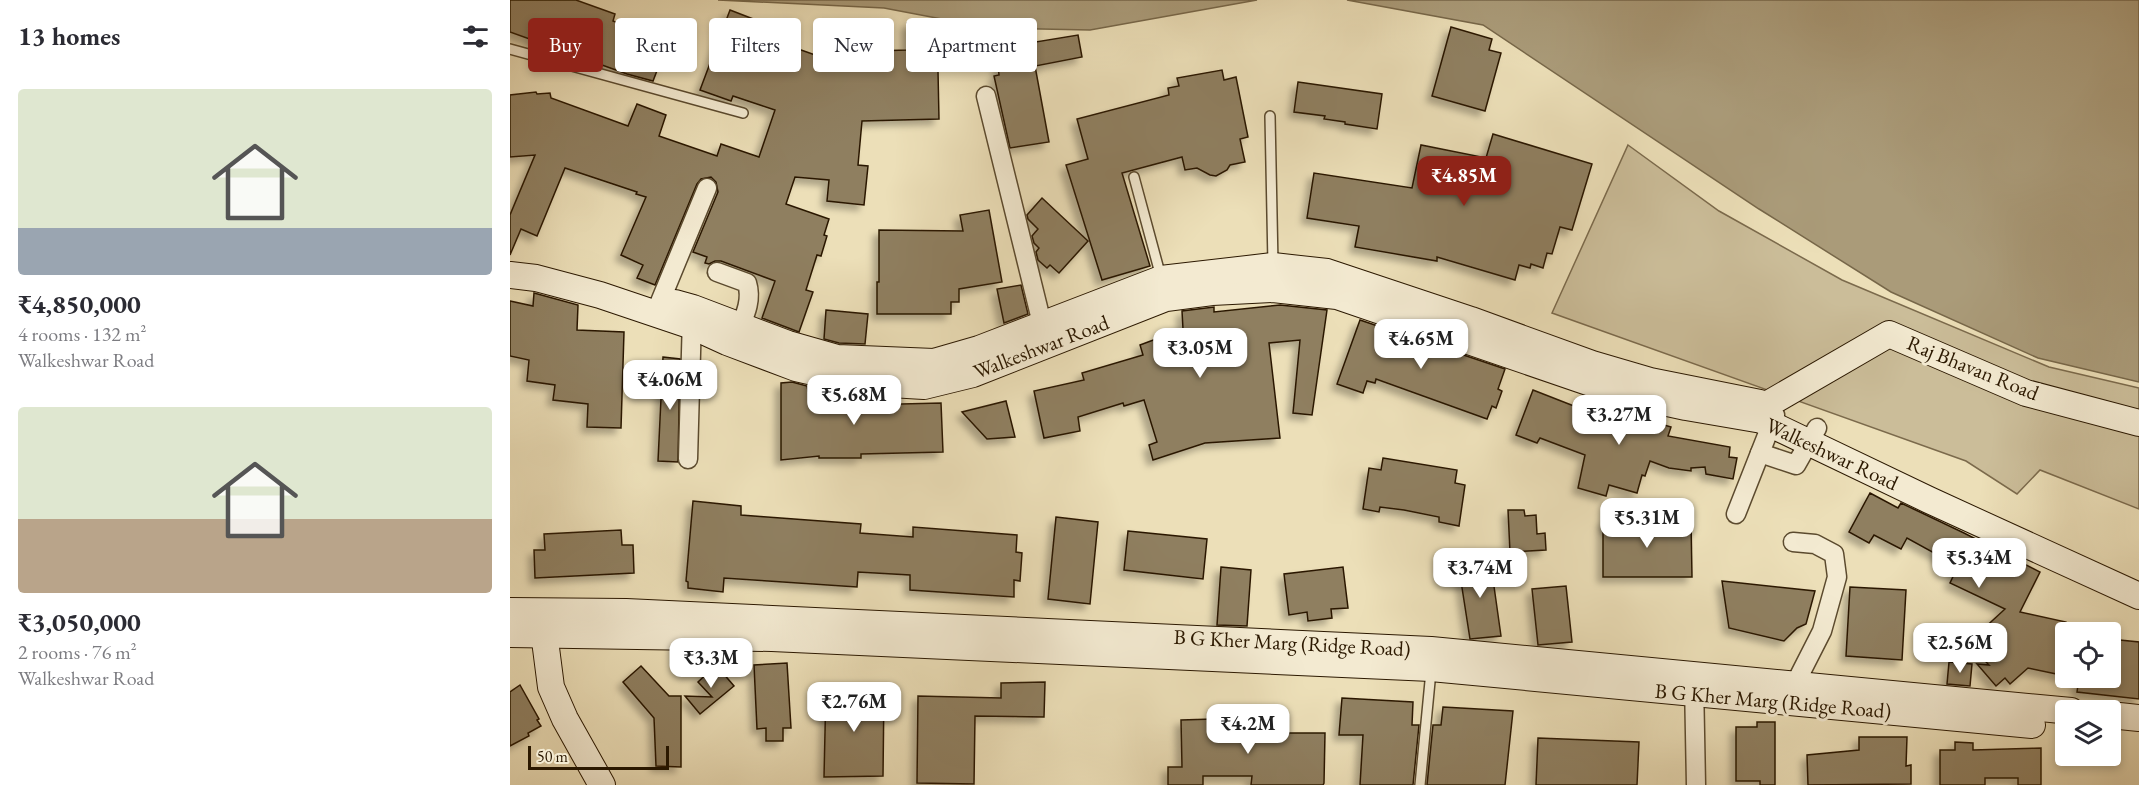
<!DOCTYPE html>
<meta charset="utf-8">
<style>
body{margin:0;font-family:"EB Garamond",serif;background:#f2f2f3;color:#2b2b33;height:100vh;display:flex;flex-direction:column;font-size:22px;white-space:nowrap}
*{box-sizing:border-box;margin:0}
p{font-size:20px;color:#7c7c81}
.icon{flex:none;width:33px;height:33px;fill:none;stroke:currentColor;stroke-width:2;stroke-linecap:round;stroke-linejoin:round}
.map{position:relative;flex:1;overflow:hidden}
.drawer{display:flex;flex-direction:column;background:#fff;width:510px}
.drawer>*{flex:none}
.hud{position:absolute;left:18px;top:18px;width:570px;height:54px;display:flex;gap:12px}
.fabs{position:absolute;left:1545px;top:622px;display:grid;gap:12px}
.fabs a{display:grid;place-items:center;width:66px;height:66px;border-radius:6px;background:#fff;box-shadow:0 3px 9px #0003;font-size:30px}
.scale{position:absolute;left:18px;bottom:15px;width:141px;box-sizing:border-box;padding-left:6px;border:3px solid #2b1800;border-top:0;font-size:16px;line-height:21px;white-space:nowrap;color:#2b1800;-webkit-text-stroke:4px #f3ead1;paint-order:stroke}
.price{position:absolute;translate:-50% -51px;padding:0 14px;border-radius:12px;background:#fff;color:#222;font-size:20px;line-height:39px;filter:drop-shadow(0 2px 3px #0008)}
.price::after{content:'';position:absolute;left:50%;top:36px;width:18px;height:14px;margin-left:-9px;background:inherit;clip-path:polygon(0 0,100% 0,50% 100%)}
.price.active{background:#8f2418;color:#fff}
ul{padding:0;list-style:none}
li{display:grid;align-content:center;gap:12px;height:318px;padding:0 18px}
li span{display:grid;place-items:center;height:186px;border-radius:6px;color:#555}
li>.icon{margin-inline-start:auto}
span .icon{width:108px;height:108px;fill:#fffc;stroke-width:1}
li b{font-size:26px}
h2{display:flex;justify-content:space-between;align-items:center;height:72px;padding:0 18px;font-size:26px}
.tag{padding:0 21px;border-radius:6px;background:#fff;box-shadow:0 3px 9px #0003;font-size:21px;line-height:54px}
.tag.active{background:#8f2418;color:#fff}
main{display:flex;flex:1;min-height:0}
.map>svg:first-child{display:block}
.green{fill:#cbbd99;stroke:#7b6a4c;stroke-width:1.5}
.water{fill:#aa9b79;stroke:#776749;stroke-width:1.5}
.building{fill:#8f7f60;stroke:#2b1800;stroke-width:1.5;filter:url(#shadow)}
.lines{fill:none;stroke-linecap:round;stroke-linejoin:round}
.lane-casing{stroke:#5b4a2e;stroke-width:12}
.street-casing{stroke:#5b4a2e;stroke-width:21}
.secondary-casing{stroke:#2b1800;stroke-width:28}
.lane{stroke:#f3ead1;stroke-width:9}
.street{stroke:#f3ead1;stroke-width:18}
.secondary{stroke:#f3ead1;stroke-width:26}
.labels{text-anchor:middle;stroke-width:6;stroke-linejoin:round;paint-order:stroke}
.street-label{font-size:21px;fill:#2b1800;stroke:#f3ead1}
</style>
<main>
<section class="drawer">
<h2>13 homes<svg class="icon" aria-label="filters" viewBox="0 0 24 24"><path d="M4 7h16M4 17h16"/><circle cx="9" cy="7" r="2"/><circle cx="15" cy="17" r="2"/></svg></h2>
<ul>
<li><span style="background:linear-gradient(#dfe7d0 75%,#9aa5b1 0)"><svg class="icon" aria-label="home" viewBox="0 0 24 24"><path d="M3 11l9-7 9 7M6 9v11h12V9"/></svg></span><div><b>₹4,850,000</b><p>4 rooms · 132 m²</p><p>Walkeshwar Road</p></div></li>
<li><span style="background:linear-gradient(#dfe7d0 60%,#b9a48a 0)"><svg class="icon" aria-label="home" viewBox="0 0 24 24"><path d="M3 11l9-7 9 7M6 9v11h12V9"/></svg></span><div><b>₹3,050,000</b><p>2 rooms · 76 m²</p><p>Walkeshwar Road</p></div></li>
</ul>
</section>
<div class="map">
<svg width="1629" height="785" viewBox="0 0 1629 785">
<defs>
<filter id="shadow"><feDropShadow dx="-5.5" dy="5.5" stdDeviation="3" flood-color="#0004"/></filter>
</defs>
<rect width="100%" height="100%" fill="#ecdfb8"/>
<filter id="stains"><feTurbulence type="fractalNoise" baseFrequency=".00333" numOctaves="4"/><feColorMatrix values="0 0 0 0 .2 0 0 0 0 .09 0 0 0 0 .02 0 0 0 .5 -.17"/></filter>
<radialGradient id="worn" r=".72"><stop offset=".6" stop-color="#630" stop-opacity="0"/><stop offset="1" stop-color="#630" stop-opacity=".3"/></radialGradient>
<path class="green" d="M1118,145L1209,211L1332,280L1539,367L1629,388V509L1530,470L1507,494L1456,461L1042,313Z"/>
<g class="water">
<path d="M208,0H747L580,30L479,28L374,8Z"/>
<path d="M837,0H1629V382L1528,358L1381,292L1249,209L973,25Z"/>
</g>
<g class="building">
<path d="M0,0H66L105,14L103,21L158,42L143,81L117,74L0,32Z"/>
<path d="M220,10L251,22L246,34L322,61L325,31L366,35L364,51L397,50V23H427L429,119L352,121L348,165L358,166L354,205L317,201L319,180L285,177L276,204L319,219L314,235L317,236L311,256L307,255L296,290L303,292L289,332L252,318L265,281L211,261H205L199,264L195,263L197,257L183,252L208,192L206,182L201,177L191,179L187,184L145,285L127,278L133,265L111,255L136,197L126,194L127,192L55,168L27,236L11,229L0,255V215L25,155L0,157V95L26,92L27,94L40,93L41,98L118,126L127,104L156,115L149,136L207,156L211,144L249,157L265,110L223,96L221,101L190,90Z"/>
<path d="M941,27L982,39L979,50L991,53L975,111L922,96Z"/>
<path d="M568,35L572,57L525,66L539,142L500,148L484,76L489,75L485,40L525,36L526,42Z"/>
<path d="M712,70L714,80L726,77L738,137L730,139L735,162L720,165L717,170L706,176L700,175L687,168L675,170L672,157L612,173L640,266L592,280L556,165L578,159L567,119L659,95L658,88L669,86L667,78Z"/>
<path d="M788,82L872,94L867,129L835,124V122L814,119L815,116L784,112Z"/>
<path d="M983,134L1082,164L1062,230L1050,227L1042,254L1037,253L1033,268L1021,264L1020,268L1009,265L1005,280L927,257V261L845,247L849,226L797,218L804,173L902,188L911,145L976,158Z"/>
<path d="M532,198L578,241L549,273L540,265L537,268L528,260L526,252L529,248L524,243L522,236L528,229L518,219L517,215Z"/>
<path d="M479,210L492,282L449,289V302H441V314H367V282H369V230L453,231L450,215Z"/>
<path d="M511,285L518,314L494,323L487,289Z"/>
<path d="M24,293L68,305L67,330L114,332L111,428L77,427L78,404L43,400L45,385L17,381L19,360L0,356V301L23,306Z"/>
<path d="M770,305L817,310L802,415L783,413L790,340L759,343L770,438L695,443L643,460L639,445L647,442L634,400L614,406L613,403L568,417L570,431L534,438L524,391L574,380L572,373L633,355L630,345L673,329L672,311L704,307V312Z"/>
<path d="M316,310L358,314L355,344L329,343L314,339Z"/>
<path d="M850,320L995,369L988,389L992,391L986,408L982,406L977,419L866,379L865,383L857,381L853,393L827,384Z"/>
<path d="M153,357L170,359L168,462L148,461Z"/>
<path d="M282,382L297,386L298,391H321L351,397V405L431,403L433,452L351,454V458H309V456L271,460V383Z"/>
<path d="M1023,390L1069,408L1064,421L1097,431L1103,410L1161,427L1158,436L1220,447L1219,457L1227,458L1223,479L1196,474L1195,467L1181,468V471L1159,468L1140,461L1135,476L1132,475L1127,493L1099,485L1096,496L1068,488L1075,455L1030,438L1027,443L1006,435Z"/>
<path d="M496,401L505,437L477,439L452,412Z"/>
<path d="M873,458L947,470L945,483L955,485L949,526L929,522V517L894,510L870,507L869,512L853,509L859,468L871,470Z"/>
<path d="M1360,493L1388,508L1391,503L1454,533L1530,572L1510,612L1556,622V676L1518,668L1500,684L1495,678L1486,686L1467,664L1479,665L1458,643L1495,609L1440,583L1448,566L1397,538L1391,549L1364,535L1359,543L1339,532Z"/>
<path d="M183,501L231,506V515L351,524L350,533L403,537V527L507,535L506,552L512,553L510,581L504,580V597L400,590V575L348,572L347,587L214,578L213,592L178,588V582L176,581Z"/>
<path d="M998,510H1014L1015,516L1026,515L1027,534L1035,533L1036,550L1000,552Z"/>
<path d="M546,517L588,522L580,604L538,599Z"/>
<path d="M1093,520H1181L1182,577H1093Z"/>
<path d="M111,530L112,545H123L124,573L25,578L24,550H35L34,534Z"/>
<path d="M618,531L697,539L693,579L614,570Z"/>
<path d="M980,558L991,636L960,639L948,562Z"/>
<path d="M711,567L741,570L737,626L707,625Z"/>
<path d="M833,567L838,608L821,609L822,618L798,621L797,612L779,615L774,574Z"/>
<path d="M1212,581L1305,591L1296,624L1287,628L1274,641L1219,628Z"/>
<path d="M1056,586L1062,642L1028,645L1022,589Z"/>
<path d="M1340,587L1396,590L1392,660L1336,656Z"/>
<path d="M1600,639L1629,642V699L1567,692L1569,678H1600Z"/>
<path d="M1439,662L1462,664L1460,686L1437,684Z"/>
<path d="M277,663L281,728H273V741H256V728L247,729L244,665Z"/>
<path d="M206,665L224,686L190,714L175,696L202,697L188,682Z"/>
<path d="M131,666L159,696H171V767L146,766L144,718L113,682Z"/>
<path d="M535,682L534,717L465,716L464,784L407,783L408,696L491,698V683Z"/>
<path d="M10,685L29,719L27,720L31,726L18,733L19,736L0,746V692Z"/>
<path d="M316,688L374,689L373,776L314,777Z"/>
<path d="M832,698L903,702L902,725H909L903,785H850L853,735H829Z"/>
<path d="M933,707L1003,711L995,785H917L923,725H931Z"/>
<path d="M737,718L738,733H815L814,783L813,785H741L742,776H693V785H658V767H672L671,720Z"/>
<path d="M1247,722H1265V785H1250V781H1226V727H1247Z"/>
<path d="M1349,737H1397L1396,766L1401,765V784L1298,785L1297,755L1349,750Z"/>
<path d="M1028,738L1129,742L1127,785H1026Z"/>
<path d="M1445,742L1463,743V750L1531,748V785H1508V778H1475V785H1430V750H1445Z"/>
</g>
<g class="lines">
<defs>
<g id="lane">
<path d="M0,49L233,113"/>
<path d="M760,116L763,264"/>
<path d="M624,177L651,277"/>
<path d="M910,785L921,671"/>
</g>
<g id="street">
<path d="M476,96L535,336"/>
<path d="M207,272L237,283C243,302 233,319 226,337"/>
<path d="M145,314L197,188"/>
<path d="M1250,453L1286,465L1307,428"/>
<path d="M178,459L182,317"/>
<path d="M1226,514L1265,415"/>
<path d="M1283,542L1305,544L1324,554L1327,577L1312,631L1285,684"/>
<path d="M1184,682L1186,785"/>
</g>
<g id="secondary">
<path d="M0,275L26,278L90,295L182,326L217,342L286,368L347,382L414,386L463,374L656,298L702,292L763,289L827,296L1107,392L1176,407L1252,420L1419,500L1629,596"/>
<path d="M165,303L183,308L278,344L327,358L424,362L469,349L651,279L763,266L817,272L961,320L1082,364L1140,381L1250,403"/>
<path d="M1252,420L1258,404L1379,334L1516,393L1629,423"/>
<path d="M0,611L116,612L921,650L1561,711"/>
<path d="M32,617L41,687L55,719L92,785"/>
<path d="M0,634L262,638L921,668L1522,725"/>
<path d="M1600,715L1629,718"/>
</g>
</defs>
<use href="#lane" class="lane-casing"/>
<use href="#street" class="street-casing"/>
<use href="#secondary" class="secondary-casing"/>
<use href="#lane" class="lane"/>
<use href="#street" class="street"/>
<use href="#secondary" class="secondary"/>
</g>
<g class="labels">
<g class="street-label">
<text transform="translate(531 347) rotate(-21)" y="7">Walkeshwar Road</text>
<text transform="translate(1463 368) rotate(22)" y="7">Raj Bhavan Road</text>
<text transform="translate(1322 454) rotate(25)" y="7">Walkeshwar Road</text>
<text transform="translate(782 643) rotate(3)" y="7">B G Kher Marg (Ridge Road)</text>
<text transform="translate(1263 701) rotate(5)" y="7">B G Kher Marg (Ridge Road)</text>
</g>
</g>
<rect width="100%" height="100%" filter="url(#stains)"/>
<rect width="100%" height="100%" fill="url(#worn)"/>
</svg>
<div class="fabs">
<a><svg class="icon" aria-label="locate" viewBox="0 0 24 24"><circle cx="12" cy="12" r="6"/><path d="M12 2v4M12 18v4M2 12h4M18 12h4"/></svg></a>
<a><svg class="icon" aria-label="layers" viewBox="0 0 24 24"><path d="M12 4l9 5-9 5-9-5zM3 14l9 5 9-5"/></svg></a>
</div>
<div class="scale">50 m</div>
<b class="price active" style="left:954px;top:207px">₹4.85M</b>
<b class="price" style="left:911px;top:370px">₹4.65M</b>
<b class="price" style="left:690px;top:379px">₹3.05M</b>
<b class="price" style="left:160px;top:411px">₹4.06M</b>
<b class="price" style="left:344px;top:426px">₹5.68M</b>
<b class="price" style="left:1109px;top:446px">₹3.27M</b>
<b class="price" style="left:1137px;top:549px">₹5.31M</b>
<b class="price" style="left:1469px;top:589px">₹5.34M</b>
<b class="price" style="left:970px;top:599px">₹3.74M</b>
<b class="price" style="left:1450px;top:674px">₹2.56M</b>
<b class="price" style="left:201px;top:689px">₹3.3M</b>
<b class="price" style="left:344px;top:733px">₹2.76M</b>
<b class="price" style="left:738px;top:755px">₹4.2M</b>
<div class="hud">
<a class="tag active">Buy</a>
<a class="tag">Rent</a>
<a class="tag">Filters</a>
<a class="tag">New</a>
<a class="tag">Apartment</a>
</div>
</div>
</main>
